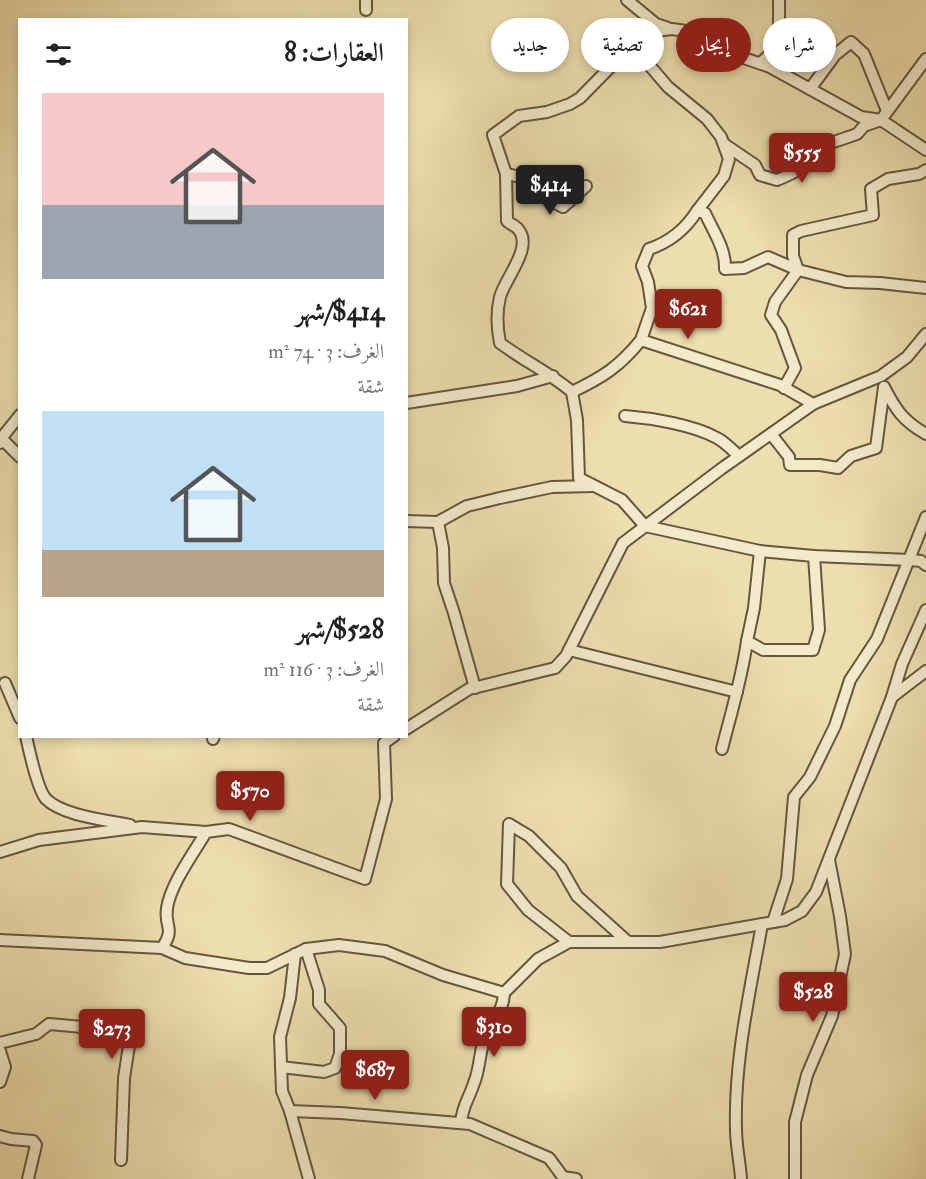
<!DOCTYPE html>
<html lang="ar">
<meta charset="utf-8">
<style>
body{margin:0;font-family:"IM FELL Double Pica",Amiri,serif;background:#f2f2f2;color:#222;direction:rtl;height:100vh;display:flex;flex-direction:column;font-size:22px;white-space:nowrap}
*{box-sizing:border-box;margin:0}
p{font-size:20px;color:#767676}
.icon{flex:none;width:33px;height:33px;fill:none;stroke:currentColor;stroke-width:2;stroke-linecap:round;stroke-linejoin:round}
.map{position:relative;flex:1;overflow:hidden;direction:ltr}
.sheet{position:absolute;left:18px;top:18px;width:390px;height:720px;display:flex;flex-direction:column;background:#fff;border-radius:0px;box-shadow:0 3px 9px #0003;direction:rtl}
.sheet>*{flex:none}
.banner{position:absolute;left:426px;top:18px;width:410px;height:54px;direction:rtl;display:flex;gap:12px}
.price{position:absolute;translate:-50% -51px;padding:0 14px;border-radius:6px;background:#8f2418;color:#fff;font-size:20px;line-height:39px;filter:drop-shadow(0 2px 3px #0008)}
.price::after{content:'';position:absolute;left:50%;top:36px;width:18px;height:14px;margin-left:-9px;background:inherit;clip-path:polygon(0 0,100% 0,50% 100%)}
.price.current{background:#222;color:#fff}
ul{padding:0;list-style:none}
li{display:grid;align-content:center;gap:12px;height:318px;padding:0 24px}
li span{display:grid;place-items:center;height:186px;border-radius:0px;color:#555}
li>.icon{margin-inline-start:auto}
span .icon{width:108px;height:108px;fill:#fffc;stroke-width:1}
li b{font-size:26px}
h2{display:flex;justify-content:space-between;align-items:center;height:72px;padding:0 24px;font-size:26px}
.tag{padding:0 21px;border-radius:27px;background:#fff;box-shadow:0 3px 9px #0003;font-size:21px;line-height:54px}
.tag.current{background:#8f2418;color:#fff}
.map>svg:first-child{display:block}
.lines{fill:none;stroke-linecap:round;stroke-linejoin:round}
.minor-casing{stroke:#645643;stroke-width:14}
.minor{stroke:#f3eaca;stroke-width:10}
</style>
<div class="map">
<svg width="926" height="1179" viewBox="0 0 926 1179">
<rect width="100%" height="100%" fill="#eddead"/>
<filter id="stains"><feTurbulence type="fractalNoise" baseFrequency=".00333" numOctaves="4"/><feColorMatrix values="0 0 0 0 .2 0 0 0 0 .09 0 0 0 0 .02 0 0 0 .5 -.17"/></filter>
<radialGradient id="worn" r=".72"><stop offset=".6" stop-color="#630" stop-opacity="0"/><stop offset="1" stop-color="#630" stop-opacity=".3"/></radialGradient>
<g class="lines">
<defs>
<g id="minor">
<path d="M627,0L656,24L668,28"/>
<path d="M366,10V0"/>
<path d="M632,45L668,87L707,119L721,137L729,159L724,176L697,211"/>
<path d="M760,63C782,48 779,24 779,0"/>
<path d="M810,89L835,55L851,42L864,54L887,111"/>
<path d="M724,144L755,165L760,175L777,180C796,172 811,166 819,147L857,134L864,126L881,120L926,59"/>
<path d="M926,150L881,120L861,117L770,67L735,55L686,31L672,29L656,31L632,45L580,98L570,104L547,112L519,116L493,135L506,174L507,221C510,224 516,226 518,229C534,247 505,278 500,297C496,313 497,328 500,343C524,361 550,373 572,392L577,420L579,478L622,500L645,526L760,551L814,556L910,560L921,561L926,565"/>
<path d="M506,174L531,179L555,203L563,207L586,186"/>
<path d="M798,270L793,256V235L801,231L873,215L871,189L888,179L919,174L926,170"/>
<path d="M641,340L652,308L648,282L642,266L649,249C670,242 685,230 697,211L705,213C713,231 726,249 725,269L744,268L768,257L798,270"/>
<path d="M884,387C896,410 903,421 926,434"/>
<path d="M784,388L795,368L781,330L771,315L775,302L798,270L846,282L880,283L926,288"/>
<path d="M572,392C603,377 619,367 641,340L780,385L813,404"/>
<path d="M406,403L517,386L553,376"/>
<path d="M625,416C651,418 694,425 717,438C725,442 732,450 739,456"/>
<path d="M771,434L789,457L790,465H820L838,468L851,456L876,448L884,387"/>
<path d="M0,440L20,415"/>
<path d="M0,443L4,441L20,457"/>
<path d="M406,521L438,522L467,506L500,498L552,487L593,486"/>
<path d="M438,522L443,548L444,583L454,613L475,688"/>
<path d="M760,551L754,608L747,641L763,650H813L819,630L814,556"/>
<path d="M569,650L737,692"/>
<path d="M5,683L20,718"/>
<path d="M892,697L902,664L926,610"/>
<path d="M406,729L469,689L555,668L566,656L623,543L721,469L813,404L881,376L907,357L926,334"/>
<path d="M26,736C29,750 38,790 46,799C63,816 107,820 130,825"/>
<path d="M213,739L214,736"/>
<path d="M722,749C731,713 742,678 747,641"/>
<path d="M0,852L39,840L142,827L206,832L229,829L365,879L386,799L384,743L394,736"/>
<path d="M773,922L787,879L794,797L810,777L835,726L850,680L877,639L926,517"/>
<path d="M0,940L162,948L185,958L249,968H267L306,949L339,945L385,951L443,975L504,993L538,959L569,942H660L785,920L802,911L816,892L892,697L926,671"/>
<path d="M569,942L528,910L507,884L509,824L529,836L561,868L577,896L628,942"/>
<path d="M162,948C176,927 164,928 167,908C171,883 194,853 206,832"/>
<path d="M295,954L290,998L280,1037L282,1091L290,1111L340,1113L470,1124L549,1158L563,1177L576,1179"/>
<path d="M0,1043L36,1034L49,1024L94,1028L132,1026L124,1078L121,1160"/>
<path d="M0,1051L5,1067L0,1082"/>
<path d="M281,1067L324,1072L335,1068L340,1054V1028L319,1004V990L306,949"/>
<path d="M290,1111L309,1179"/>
<path d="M461,1123C462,1106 469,1099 474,1083C481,1066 479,1048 487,1032C494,1015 503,1013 504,993"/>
<path d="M0,1136L11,1139L33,1141L36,1145L28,1179"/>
<path d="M741,1179C740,1162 736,1146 736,1129C734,1060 750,992 762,924"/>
<path d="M795,1179V1122L807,1075L832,1016L845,954L840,916L829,860"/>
</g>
</defs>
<use href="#minor" class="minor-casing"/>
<use href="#minor" class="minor"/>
</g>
<rect width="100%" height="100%" filter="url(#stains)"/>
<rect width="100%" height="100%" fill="url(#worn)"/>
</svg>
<b class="price" style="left:802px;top:184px">$555</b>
<b class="price current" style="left:550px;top:216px">$414</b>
<b class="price" style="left:688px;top:340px">$621</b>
<b class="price" style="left:250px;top:822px">$570</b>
<b class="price" style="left:813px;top:1023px">$528</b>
<b class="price" style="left:494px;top:1058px">$310</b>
<b class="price" style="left:112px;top:1060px">$273</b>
<b class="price" style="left:375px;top:1101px">$687</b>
<div class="banner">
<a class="tag">شراء</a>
<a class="tag current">إيجار</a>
<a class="tag">تصفية</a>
<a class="tag">جديد</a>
</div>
<section class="sheet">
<h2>العقارات: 8<svg class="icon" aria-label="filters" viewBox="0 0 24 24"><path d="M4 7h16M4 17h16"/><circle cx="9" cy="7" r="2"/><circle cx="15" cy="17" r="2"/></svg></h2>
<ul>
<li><span style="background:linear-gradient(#f6c9c9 60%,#9aa5b1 0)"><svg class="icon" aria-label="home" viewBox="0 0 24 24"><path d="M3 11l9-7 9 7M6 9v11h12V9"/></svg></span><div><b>$414/شهر</b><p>الغرف: 3 · 74 m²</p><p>شقة</p></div></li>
<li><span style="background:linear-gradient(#bfe0f5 75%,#b9a48a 0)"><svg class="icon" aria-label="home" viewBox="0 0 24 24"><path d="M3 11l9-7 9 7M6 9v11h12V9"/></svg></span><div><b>$528/شهر</b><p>الغرف: 3 · 116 m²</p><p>شقة</p></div></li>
</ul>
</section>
</div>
